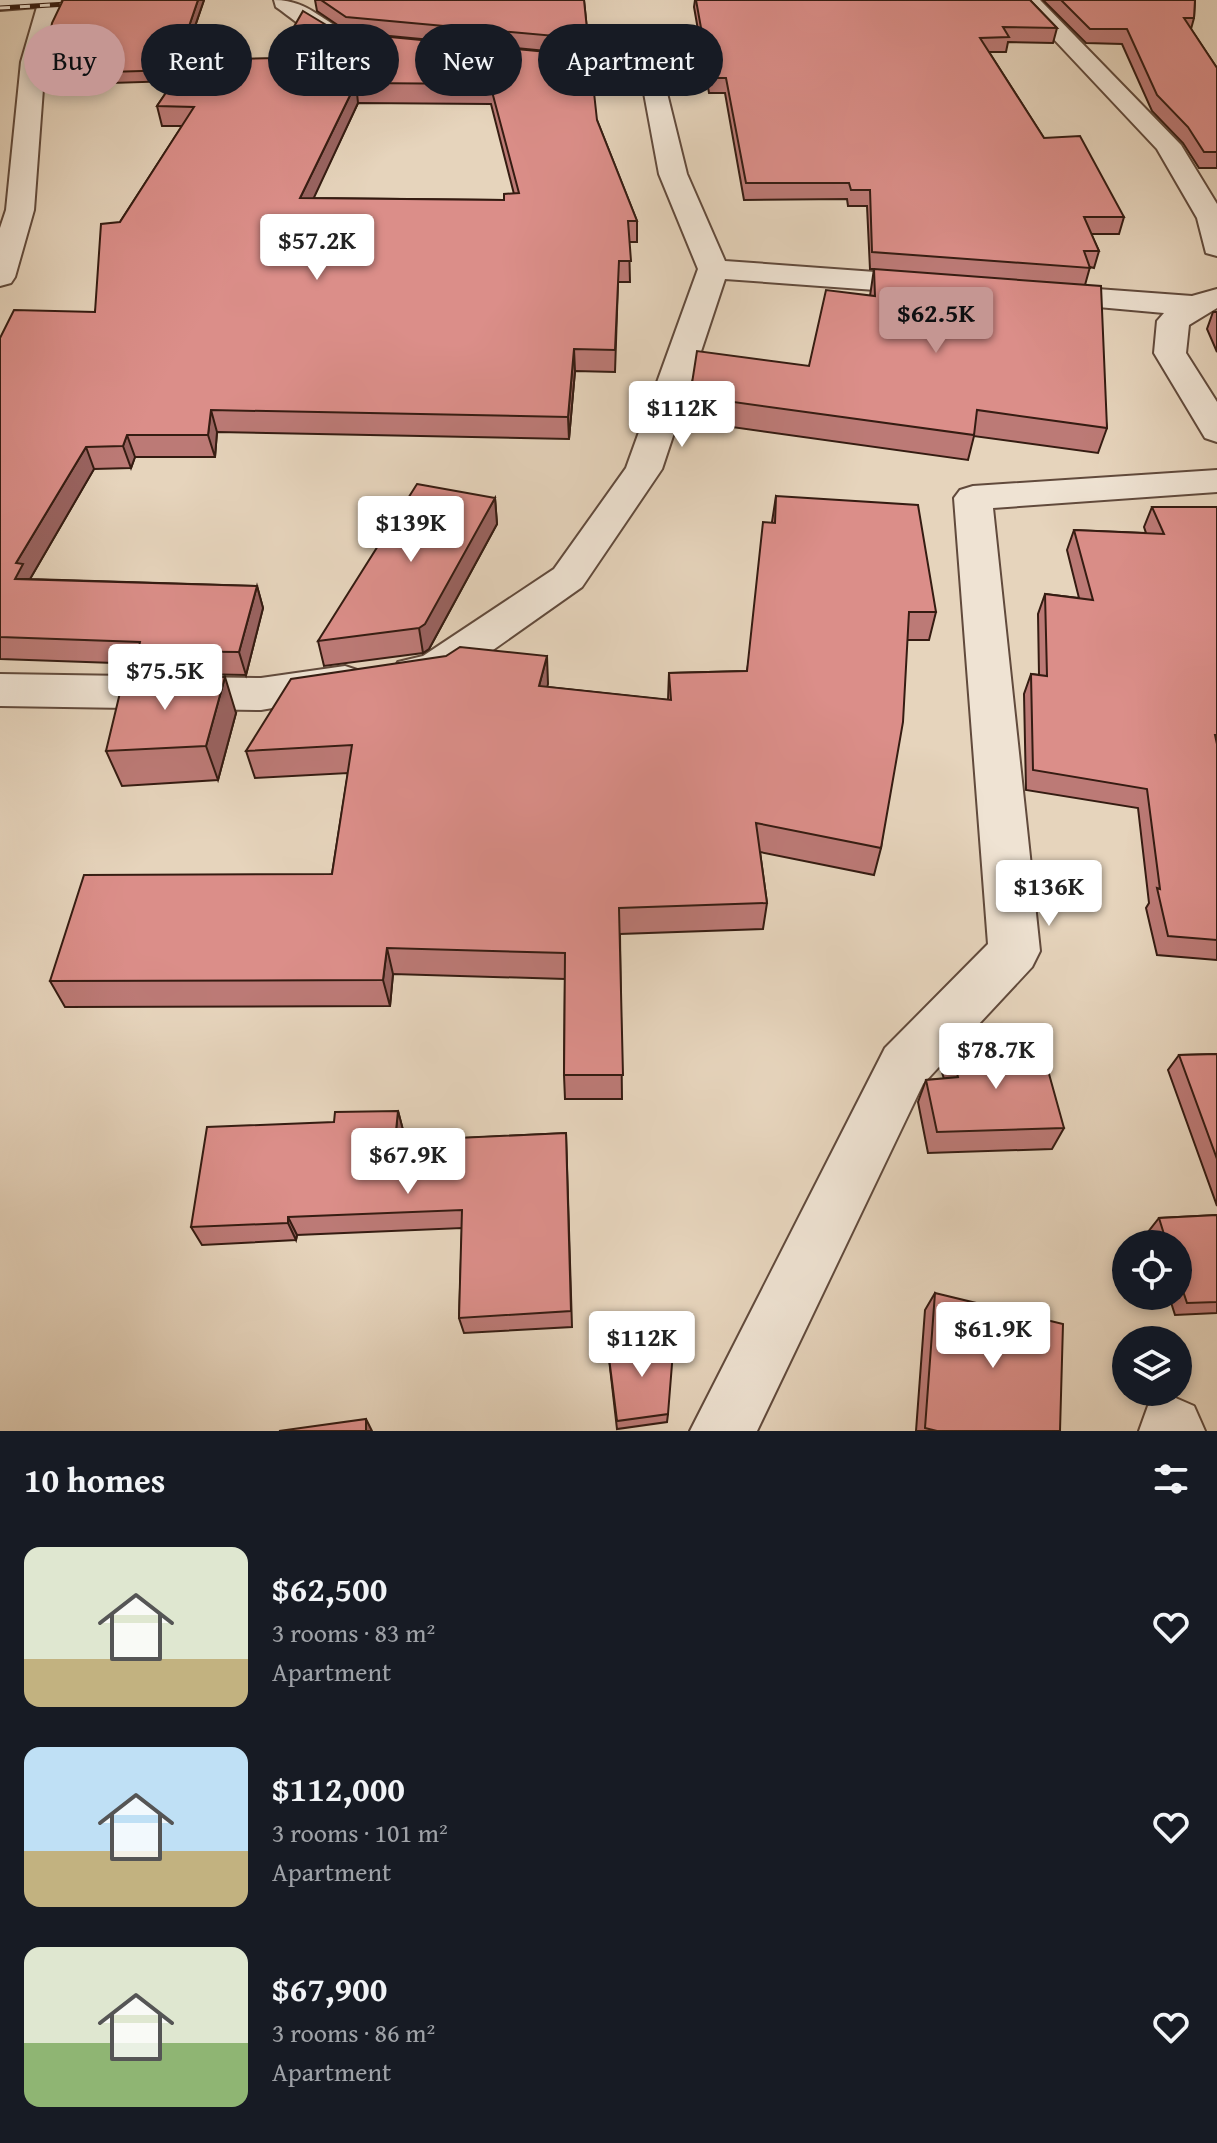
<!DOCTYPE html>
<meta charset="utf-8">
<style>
body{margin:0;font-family:"Gentium Book Plus",serif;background:#20242c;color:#f1f3f6;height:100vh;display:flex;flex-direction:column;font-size:30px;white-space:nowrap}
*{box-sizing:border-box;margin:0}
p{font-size:26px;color:#9ea1a6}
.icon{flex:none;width:44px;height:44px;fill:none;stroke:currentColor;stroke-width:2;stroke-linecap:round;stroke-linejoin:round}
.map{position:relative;height:1431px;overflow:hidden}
.drawer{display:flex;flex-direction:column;background:#171b24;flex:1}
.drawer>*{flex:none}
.top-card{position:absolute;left:24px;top:24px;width:800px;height:72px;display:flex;gap:16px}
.controls{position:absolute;left:1112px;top:1230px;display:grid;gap:16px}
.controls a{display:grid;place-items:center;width:80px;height:80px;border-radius:50%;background:#171b24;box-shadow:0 4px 12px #0003;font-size:40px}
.price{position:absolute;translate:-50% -68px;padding:0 18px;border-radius:8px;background:#fff;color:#222;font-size:26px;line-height:52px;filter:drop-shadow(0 2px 4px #0008)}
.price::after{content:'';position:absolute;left:50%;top:48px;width:24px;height:18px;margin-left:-12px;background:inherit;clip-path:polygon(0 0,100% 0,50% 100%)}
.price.current{background:#c59692;color:#111}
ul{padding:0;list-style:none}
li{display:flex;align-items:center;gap:24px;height:200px;padding:0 24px}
li span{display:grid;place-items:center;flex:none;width:224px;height:160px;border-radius:16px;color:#555}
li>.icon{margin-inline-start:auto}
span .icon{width:96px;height:96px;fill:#fffc;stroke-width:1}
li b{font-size:34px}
h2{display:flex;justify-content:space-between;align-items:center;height:96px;padding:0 24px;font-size:34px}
.chip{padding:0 28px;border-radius:36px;background:#171b24;box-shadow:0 4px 12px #0003;font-size:28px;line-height:72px}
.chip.current{background:#c59692;color:#111}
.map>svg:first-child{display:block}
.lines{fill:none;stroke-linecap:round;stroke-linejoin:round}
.street-casing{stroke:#614a3c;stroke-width:4}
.street{fill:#efe3d3;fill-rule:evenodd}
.rail-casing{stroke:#351c12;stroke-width:5}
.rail{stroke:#efe3d3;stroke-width:3;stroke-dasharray:10;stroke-linecap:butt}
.wall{fill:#bc7a76;stroke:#351c12;stroke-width:2;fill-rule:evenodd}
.shaded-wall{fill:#996360;stroke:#351c12;stroke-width:2}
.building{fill:#db8e89;stroke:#351c12;stroke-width:2;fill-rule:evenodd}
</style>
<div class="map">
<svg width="1217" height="1431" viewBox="0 0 1217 1431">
<rect width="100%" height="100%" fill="#e6d4bc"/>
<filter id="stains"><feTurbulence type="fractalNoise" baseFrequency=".0025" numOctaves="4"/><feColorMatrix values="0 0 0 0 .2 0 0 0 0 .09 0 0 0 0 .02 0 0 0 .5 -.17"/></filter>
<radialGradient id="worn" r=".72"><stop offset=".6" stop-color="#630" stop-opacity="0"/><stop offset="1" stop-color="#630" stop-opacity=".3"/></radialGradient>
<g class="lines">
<defs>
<g id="street">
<path d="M0,0H61L45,62L34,210L15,277L11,283L0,286V228L6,210L21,62L37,7L0,10Z"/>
<path d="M274,0C313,0 326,28 361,37L365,42C346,66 294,19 276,7Z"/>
<path d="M1017,0H1040L1181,145L1217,204V256L1206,253L1197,218L1157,149Z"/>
<path d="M533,52L631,62L665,85L687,174L725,261L930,276L941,278L945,285L941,292L930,294L725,279L662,469L582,587L449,681L413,688L398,684L392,673L398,662L423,656L554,569L626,468L698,269L659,174L644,93L616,74L525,64L521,59L525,54Z"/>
<path d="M1043,285L1192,296L1217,289V308L1189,325L1186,353L1217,402V442L1205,438L1154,353L1157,321L1164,313L1032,301L1027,294L1032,287Z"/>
<path d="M1217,470V492L993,508L1040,951L1032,967L923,1084L757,1431H690L885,1048L988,944L954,498L960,490L973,486Z"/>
<path d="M345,666L360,671L366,682L360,693L261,710L0,706V674L261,678Z"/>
<path d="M1171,1396L1194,1406L1205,1431H1139L1148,1406Z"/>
</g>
</defs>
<use href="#street" class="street-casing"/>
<use href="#street" class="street"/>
<defs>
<path id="rail" d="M0,8L84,3"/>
</defs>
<use href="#rail" class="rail-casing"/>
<use href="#rail" class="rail"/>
</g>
<g class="wall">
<path d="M63,0H204L179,74L276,58L338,32L597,120L637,221V242H629L630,282H618L615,372L575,371L569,439L217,432L215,457H135L131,468L94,469L30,579L257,586L263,608L246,675L146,673L143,664L0,659V338L95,312L120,222L182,126H162L157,106L174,81L46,85L43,74ZM358,103L491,104L514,194L504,200L313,198Z"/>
<path d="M315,0H584L588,39V55L348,32L317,11Z"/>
<path d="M695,0H1030L1057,28L1053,43L1008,42L1006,52H989L1044,138L1124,217L1119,234H1091L1099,251L1094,268L1090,267L1085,285L1107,428L1098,453L974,436L968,460L689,421L690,396L809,366L870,296L874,269H870L867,206H848L847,199L744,200L725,93H709L694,7Z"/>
<path d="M1043,0H1195L1194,18L1191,29L1217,68V168H1199L1183,143L1152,111L1122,44L1086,43Z"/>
<path d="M1213,312H1217V352L1207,329Z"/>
<path d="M776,496L936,612L929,640H907L881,848L874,875L760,852L767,903L763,929L620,934L622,1099H565L564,1075L565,979L393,974L390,1006L65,1007L50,981L332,874L348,773L255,778L246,751L547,656V687L668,700L669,673L747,671L772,522Z"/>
<path d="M495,498L497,524L429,649L423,653L324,666L318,641Z"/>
<path d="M1152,507H1217V960L1157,955L1146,908L1149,903L1138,808L1026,790L1024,694L1031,674L1039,675L1038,614L1045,594L1079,598L1067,550L1074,530L1146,533L1144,527Z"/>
<path d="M236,713L218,780L122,786L106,751Z"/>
<path d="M950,1047L1064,1128L1052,1149L928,1153L918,1102L926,1080L944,1079L941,1069Z"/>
<path d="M1217,1054V1206L1168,1070L1179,1055Z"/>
<path d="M398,1111L403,1130L402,1141L566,1133L572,1327L464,1333L459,1318L462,1228L297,1235L296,1240L202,1245L191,1227L334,1122Z"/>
<path d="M1217,1215V1313L1175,1315L1169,1296H1178V1244H1152L1148,1232L1159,1218Z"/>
<path d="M935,1293L1060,1431H916L925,1310Z"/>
<path d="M608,1350L668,1414L667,1422L617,1429Z"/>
</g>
<g class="shaded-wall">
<path d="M198,0H204L176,81L174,70Z"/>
<path d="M356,83L358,103L304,219L300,198Z"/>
<path d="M574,349L575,371L569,439L568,417Z"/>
<path d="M211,410L217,432L215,457L208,435Z"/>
<path d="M127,435L135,457L131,468L123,446Z"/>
<path d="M86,447L94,469L30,579H15L16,563Z"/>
<path d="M495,498L497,524L429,649L423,653L419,628Z"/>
<path d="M257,586L263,608L246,675L239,652Z"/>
<path d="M547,656L548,684L541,714L539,686Z"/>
<path d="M225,677L236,713L218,780L206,746Z"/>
<path d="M387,948L393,974L390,1006L383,980Z"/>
<path d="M398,1111L403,1130L401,1160L395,1141Z"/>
<path d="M288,1217L297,1235L296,1240L288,1223Z"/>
<path d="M366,1419L372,1431H366Z"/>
</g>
<g class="building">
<path d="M63,0H198L174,70L43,74L52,23Z"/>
<path d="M321,0H584L588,39L346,17Z"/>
<path d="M696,0H1030L1057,28L1003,27L1009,37L980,38L1044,138L1080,136L1124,217H1084L1099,251H1084L1090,268L872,252L870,190H851L849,183H746L726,78H710Z"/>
<path d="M1061,0H1195L1194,18H1184L1217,68V152H1204L1188,127L1157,95L1127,29H1090Z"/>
<path d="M303,11L338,32L590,56L597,120L637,221H628L631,261H619L615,350L574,349L568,417L211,410L208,435H127L123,446L86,447L16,563L23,564L15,579L257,586L239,652L138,651L140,642L0,637V338L14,310L95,312L101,224L120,222L194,107L157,106L188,60L276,58ZM356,83L490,84L519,193L504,194V200L300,198Z"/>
<path d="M874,269L1101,286L1107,428L977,410L974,435L690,396L697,351L809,366L826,290L875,296Z"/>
<path d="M417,484L495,498L425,624L419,628L318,641Z"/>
<path d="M776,496L918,505L936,612H909L903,722L881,848L756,823L767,903L619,908L623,1075H564L565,953L387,948L383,980L50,981L84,875L332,874L352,745L246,751L291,679L446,656L460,647L547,656L539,686L671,700L669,673L747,671L763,522L775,523Z"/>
<path d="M1152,507H1217V735H1215L1217,744V940L1168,936L1157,888L1160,889L1147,789L1033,770L1031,674L1047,676L1045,594L1093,600L1074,530L1164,534Z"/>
<path d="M124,676L225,677L206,746L106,751Z"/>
<path d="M1041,1045L1064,1128L937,1132L926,1080L958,1077L950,1047Z"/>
<path d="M1217,1054V1159L1179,1055Z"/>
<path d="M398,1111L395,1141L566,1133L571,1311L459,1318L462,1210L288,1217V1223L191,1227L207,1127L334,1122L335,1112Z"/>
<path d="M1217,1215V1302L1187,1303L1178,1276V1244H1167L1159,1218Z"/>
<path d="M935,1293L1063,1324L1060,1431H937L925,1428Z"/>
<path d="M674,1339L668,1414L617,1421L608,1350Z"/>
<path d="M366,1419V1431H279Z"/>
</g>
<rect width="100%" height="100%" filter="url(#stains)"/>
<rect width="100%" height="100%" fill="url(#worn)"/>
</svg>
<div class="controls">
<a><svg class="icon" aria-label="locate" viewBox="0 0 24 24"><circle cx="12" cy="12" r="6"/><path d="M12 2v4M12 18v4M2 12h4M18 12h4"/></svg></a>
<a><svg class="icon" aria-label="layers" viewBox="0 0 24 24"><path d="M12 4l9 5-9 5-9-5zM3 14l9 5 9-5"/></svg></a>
</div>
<b class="price" style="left:317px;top:282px">$57.2K</b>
<b class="price current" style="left:936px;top:355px">$62.5K</b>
<b class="price" style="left:682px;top:449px">$112K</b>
<b class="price" style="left:411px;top:564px">$139K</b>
<b class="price" style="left:165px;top:712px">$75.5K</b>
<b class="price" style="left:1049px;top:928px">$136K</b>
<b class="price" style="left:996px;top:1091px">$78.7K</b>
<b class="price" style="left:408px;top:1196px">$67.9K</b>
<b class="price" style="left:993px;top:1370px">$61.9K</b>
<b class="price" style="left:642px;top:1379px">$112K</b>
<div class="top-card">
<a class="chip current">Buy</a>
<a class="chip">Rent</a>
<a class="chip">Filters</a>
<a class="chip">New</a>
<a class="chip">Apartment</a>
</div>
</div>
<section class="drawer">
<h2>10 homes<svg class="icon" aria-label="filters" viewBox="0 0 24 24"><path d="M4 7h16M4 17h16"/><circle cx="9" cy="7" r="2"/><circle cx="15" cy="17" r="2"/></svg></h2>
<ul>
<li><span style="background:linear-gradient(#dfe7d0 70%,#c2b280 0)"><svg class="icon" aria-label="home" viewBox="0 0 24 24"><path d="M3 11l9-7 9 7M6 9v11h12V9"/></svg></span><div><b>$62,500</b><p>3 rooms · 83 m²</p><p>Apartment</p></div><svg class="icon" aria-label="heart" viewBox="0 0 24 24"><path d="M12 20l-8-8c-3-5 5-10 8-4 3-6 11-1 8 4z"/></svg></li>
<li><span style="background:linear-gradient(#bfe0f5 65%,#c2b280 0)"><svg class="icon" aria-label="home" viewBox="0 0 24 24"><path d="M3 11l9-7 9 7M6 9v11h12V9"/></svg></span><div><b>$112,000</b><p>3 rooms · 101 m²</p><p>Apartment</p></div><svg class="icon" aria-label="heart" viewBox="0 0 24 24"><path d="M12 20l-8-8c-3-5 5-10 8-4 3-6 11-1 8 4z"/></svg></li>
<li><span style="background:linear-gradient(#dfe7d0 60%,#8fb573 0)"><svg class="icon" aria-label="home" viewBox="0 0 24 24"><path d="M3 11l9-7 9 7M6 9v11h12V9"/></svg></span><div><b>$67,900</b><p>3 rooms · 86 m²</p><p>Apartment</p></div><svg class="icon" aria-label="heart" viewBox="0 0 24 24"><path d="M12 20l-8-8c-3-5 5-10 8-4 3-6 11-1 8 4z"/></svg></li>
</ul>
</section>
